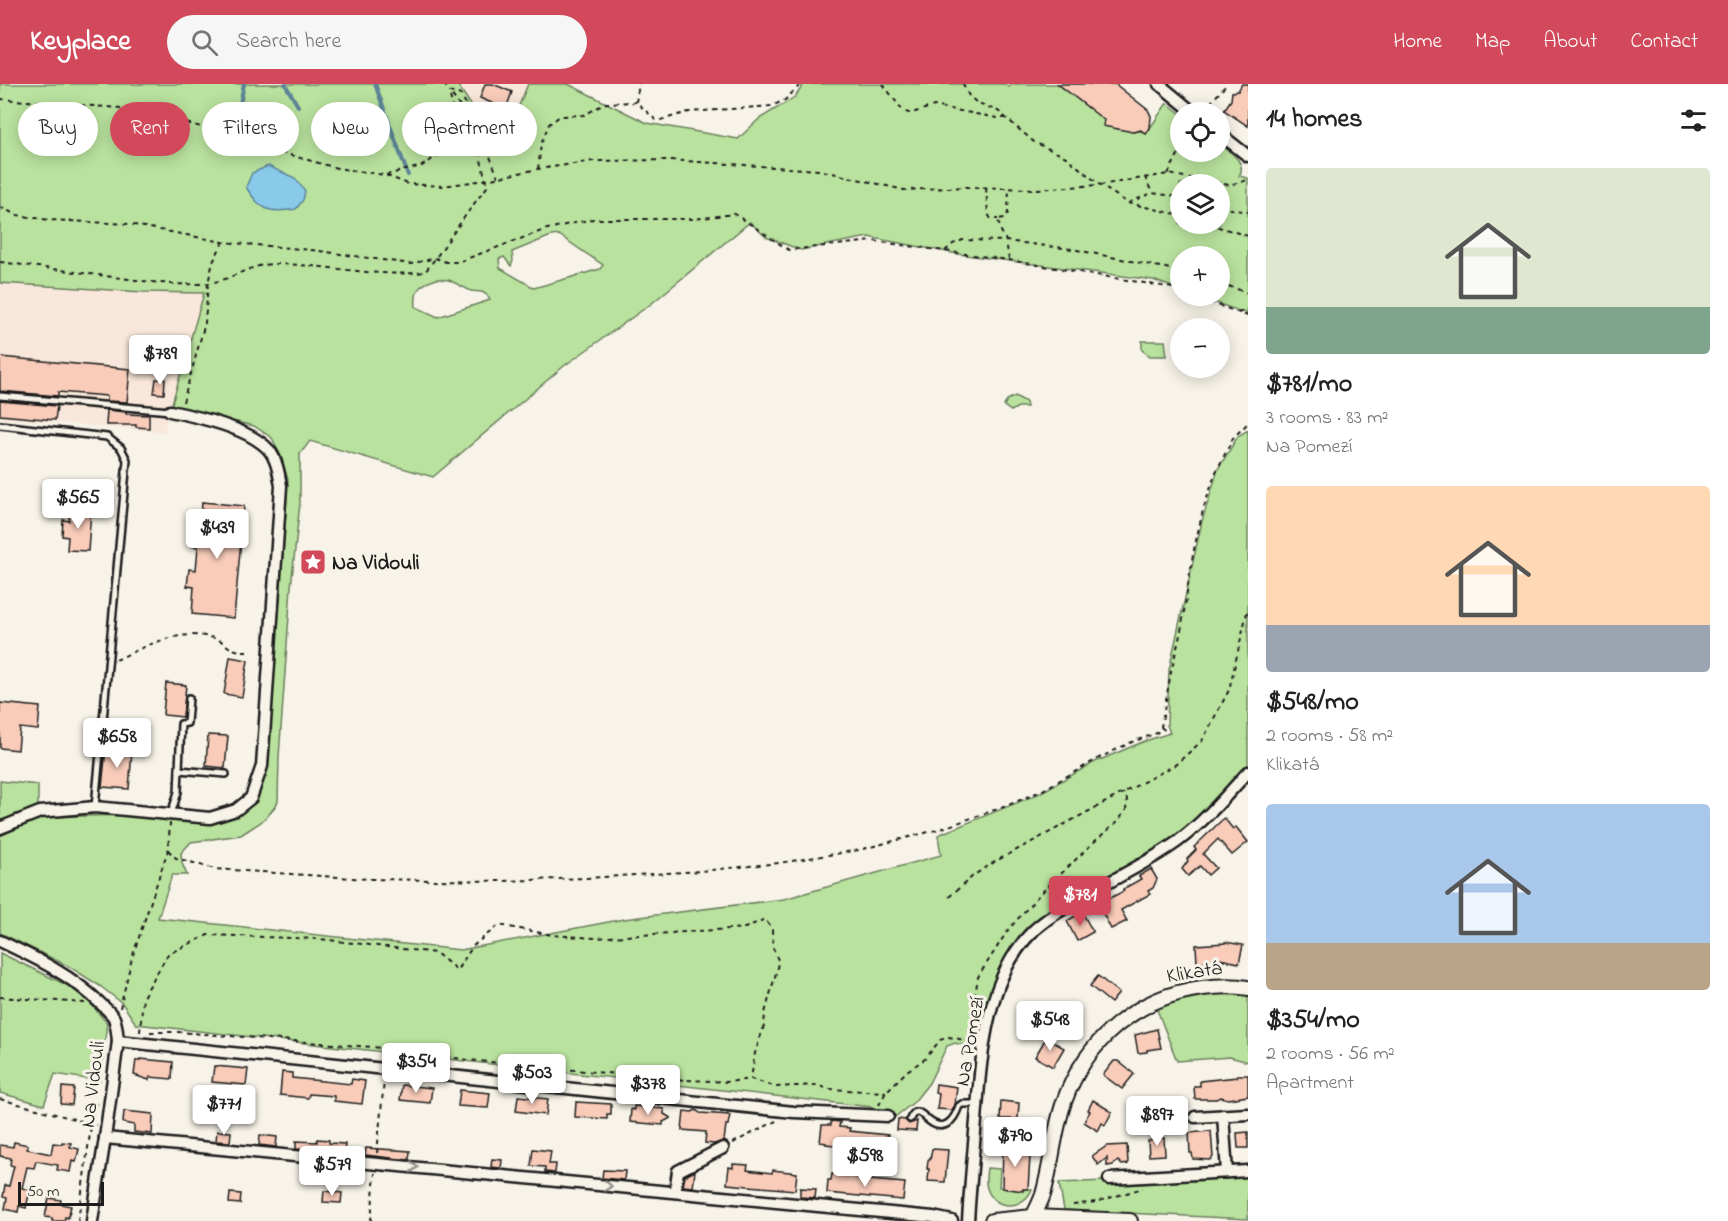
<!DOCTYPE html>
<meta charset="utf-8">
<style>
body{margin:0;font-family:"Indie Flower",sans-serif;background:#f6f6f6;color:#222;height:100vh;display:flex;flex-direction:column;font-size:22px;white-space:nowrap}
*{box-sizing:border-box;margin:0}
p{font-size:20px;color:#767676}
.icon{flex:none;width:33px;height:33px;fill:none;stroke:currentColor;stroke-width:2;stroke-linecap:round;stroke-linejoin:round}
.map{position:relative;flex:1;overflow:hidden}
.panel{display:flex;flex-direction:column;background:#fff;width:480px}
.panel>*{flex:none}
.hud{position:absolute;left:18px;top:18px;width:570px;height:54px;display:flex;gap:12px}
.fabs{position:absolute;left:1170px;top:18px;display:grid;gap:12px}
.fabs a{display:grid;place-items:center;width:60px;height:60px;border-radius:50%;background:#fff;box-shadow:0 3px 15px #0003;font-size:30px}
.scale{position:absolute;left:18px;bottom:15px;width:86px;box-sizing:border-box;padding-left:6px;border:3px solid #1c1c1c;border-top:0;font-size:16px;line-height:21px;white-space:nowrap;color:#1c1c1c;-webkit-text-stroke:4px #f7f3e8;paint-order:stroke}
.price{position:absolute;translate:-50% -51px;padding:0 14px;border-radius:6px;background:#fff;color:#222;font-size:20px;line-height:39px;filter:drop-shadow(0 2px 3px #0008)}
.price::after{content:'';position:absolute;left:50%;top:36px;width:18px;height:14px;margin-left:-9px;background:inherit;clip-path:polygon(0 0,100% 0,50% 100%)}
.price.selected{background:#d1495b;color:#fff}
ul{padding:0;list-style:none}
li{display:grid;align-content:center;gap:12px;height:318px;padding:0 18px}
li span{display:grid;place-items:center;height:186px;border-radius:6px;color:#555}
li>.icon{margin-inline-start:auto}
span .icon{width:108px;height:108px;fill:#fffc;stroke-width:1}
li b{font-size:26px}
h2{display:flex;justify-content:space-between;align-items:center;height:72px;padding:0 18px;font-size:26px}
.tag{padding:0 21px;border-radius:27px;background:#fff;box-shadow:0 3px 15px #0003;font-size:21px;line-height:54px}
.tag.selected{background:#d1495b;color:#fff}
header{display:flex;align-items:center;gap:36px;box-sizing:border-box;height:84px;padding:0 30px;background:#d1495b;color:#fff}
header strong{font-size:28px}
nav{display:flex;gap:33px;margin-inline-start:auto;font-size:21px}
.search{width:420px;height:54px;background:#f6f6f6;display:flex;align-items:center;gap:15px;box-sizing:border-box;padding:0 21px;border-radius:33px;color:#767676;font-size:22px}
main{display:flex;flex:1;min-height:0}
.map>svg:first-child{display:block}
.built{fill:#f8e7da}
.green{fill:#b9e29e;stroke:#6a7f5d;stroke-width:1.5;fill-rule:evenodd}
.water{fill:#89c9ea;stroke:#5d8498;stroke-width:1.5}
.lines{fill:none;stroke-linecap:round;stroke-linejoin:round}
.stream{stroke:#5d8498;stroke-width:4}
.building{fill:#f9ccba;stroke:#1c1c1c;stroke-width:1.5}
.service-casing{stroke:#1c1c1c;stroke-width:10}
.minor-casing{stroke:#1c1c1c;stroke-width:15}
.tertiary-casing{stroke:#1c1c1c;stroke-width:18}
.path{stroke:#1c1c1c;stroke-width:2;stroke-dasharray:4.5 4.5;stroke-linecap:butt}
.service{stroke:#f7f3e8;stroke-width:5}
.minor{stroke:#f7f3e8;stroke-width:10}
.tertiary{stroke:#f7f3e8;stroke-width:14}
.oneway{stroke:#94928c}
.labels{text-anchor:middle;stroke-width:6;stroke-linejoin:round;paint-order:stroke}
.poi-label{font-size:21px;font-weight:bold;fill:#1c1c1c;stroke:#f7f3e8;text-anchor:start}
.street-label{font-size:21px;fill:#1c1c1c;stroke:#f7f3e8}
</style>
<header>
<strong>Keyplace</strong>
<div class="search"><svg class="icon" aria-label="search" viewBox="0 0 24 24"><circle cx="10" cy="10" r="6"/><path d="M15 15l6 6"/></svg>Search here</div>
<nav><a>Home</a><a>Map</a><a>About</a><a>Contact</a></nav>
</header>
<main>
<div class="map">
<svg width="1248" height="1137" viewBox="0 0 1248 1137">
<rect width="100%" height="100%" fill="#f7f3e8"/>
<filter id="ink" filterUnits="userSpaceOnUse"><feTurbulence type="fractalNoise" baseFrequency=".0167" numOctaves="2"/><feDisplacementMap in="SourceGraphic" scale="12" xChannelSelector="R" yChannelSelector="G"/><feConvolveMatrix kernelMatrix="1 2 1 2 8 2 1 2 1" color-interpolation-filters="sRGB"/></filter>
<g filter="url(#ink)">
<g class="built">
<path d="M457,0H528L511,41L481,36Z"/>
<path d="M0,199L143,208L204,209L164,348L0,334Z"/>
</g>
<g class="green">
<path d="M0,0H457L481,36L511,41L528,0H568L647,39L738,55L759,35L795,13L804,0H1004L1009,3L1011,0H1058L1105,36L1104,42L1124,46L1126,44L1133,48L1141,47L1146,50L1167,19L1180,29V68H1220V60C1229,67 1248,79 1239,92L1248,94V230L1196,212H1220V172H1180V206L1153,196L958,170L868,153L801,166L766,153L750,138L651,220L564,282L433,393L310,357L300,370V419L291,503L279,673L278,718L271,728L261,738L241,751L191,758L181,769L182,779L187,791H172L158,834L461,866L624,835L784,815L941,771L938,751L1036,711L1095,678L1145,657L1170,649L1167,641L1169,586L1202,437L1218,385L1238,352L1248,346V682C1224,709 1198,737 1168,757C1127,785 1078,804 1039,835C1019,852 992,899 984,924C980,937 979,951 976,964L955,959L947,962L929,999L914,1018L895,1033L872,1023L136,940L122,919L100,902L70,883L0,849V752L43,733L171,730L188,738L215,739L235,733L255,719L268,684L288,396L281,372L272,354L254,342L171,323L204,209L143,208L0,199ZM1180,100H1220V140H1180ZM559,151L603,181L600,185L534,204L500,184L499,175L504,173L511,182L513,177L512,168L551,152ZM437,195L449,196L471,207L482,208L487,211L490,216L438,233L416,223C414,205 420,200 437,195Z"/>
<path d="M1142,257H1165L1167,272H1150L1142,266Z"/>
<path d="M1015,312L1026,318L1027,323H1018L1011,327L1004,322L1007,316Z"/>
<path d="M0,697L38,701V724L0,739Z"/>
<path d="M0,869L81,908L107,939L100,997L55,990L44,1021L0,1009Z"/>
<path d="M1225,909L1248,910V978L1230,973L1177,977L1156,923L1192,911Z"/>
<path d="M987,1084L1000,1085L999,1103L1022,1107L1023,1105H1032C1024,1126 994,1127 987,1104C985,1098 986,1091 987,1084Z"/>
<path d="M1248,1091V1135L1064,1126L1059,1099Z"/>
</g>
<path class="water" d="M268,82L295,94L305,107L303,116L296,125C269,130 260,126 246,103L252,89Z"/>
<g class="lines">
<g class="stream">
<path d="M285,0L298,22"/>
<path d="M375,0L408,91"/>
<path d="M236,40L244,0"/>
</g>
</g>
<g class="building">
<path d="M485,0H493L512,8L506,25L480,14Z"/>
<path d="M1058,0H1115L1148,26L1151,32L1150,44L1146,50L1141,46L1133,48L1103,42L1104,36Z"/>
<path d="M1242,0H1248V42L1224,26L1231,16L1232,8L1238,7Z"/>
<path d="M0,273L130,285L127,318L107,317V312L58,308V312L0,307Z"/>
<path d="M156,295H165L164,310L154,309Z"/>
<path d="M0,317L57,322L55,336L0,331Z"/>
<path d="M107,326L126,328V330L149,331V344L136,343V341H106Z"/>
<path d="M202,418L244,422L234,534L192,530L194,503L187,502L189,485L196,486L198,463L191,462L193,445L200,446Z"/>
<path d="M70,424L91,426L88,467L67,466L68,453L62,452L63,436L69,437Z"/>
<path d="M230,573L248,576L242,613L224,610Z"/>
<path d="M166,599L186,601L183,633L164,631L163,630Z"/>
<path d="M0,619L40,623L38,646L20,644L18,666L0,664Z"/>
<path d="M208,651L228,652L225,684L206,682Z"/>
<path d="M106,665L132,667L129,705L102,703Z"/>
<path d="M1224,734L1233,745L1236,743L1248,758L1232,771L1218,755L1203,770L1216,784L1208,791L1200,782L1188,792L1182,785L1188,777L1187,775L1196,766L1194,763Z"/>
<path d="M1151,785L1157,795L1153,804L1148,807L1150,810L1121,826L1127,837L1111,845L1098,820L1124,807L1123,805L1141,795L1139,792Z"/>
<path d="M1082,828L1093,848L1077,857L1067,837Z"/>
<path d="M1225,858L1243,861L1239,879L1215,874L1216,877L1197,879L1196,861L1225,859Z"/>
<path d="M1098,892L1119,909L1111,919L1090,902Z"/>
<path d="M1157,945L1161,964L1147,966V968L1138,969L1135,951Z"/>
<path d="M1046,954L1064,964L1053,983L1035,973Z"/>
<path d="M140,975L173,978L172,995L150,993L149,996L134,991L136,976H140Z"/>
<path d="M1114,977H1118L1134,990L1122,1005L1103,991Z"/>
<path d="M214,982L248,985L246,1001L212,998Z"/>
<path d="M282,988L292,989V994L302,995L351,1000L352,995L365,997L362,1020L334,1017V1012L322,1011L309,1010L308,1014L280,1011Z"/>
<path d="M1237,991H1248V1012L1228,1015L1221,1013L1216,1015H1195L1194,1002H1200V997L1237,993Z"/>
<path d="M936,1000L957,1003L955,1020L952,1026L937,1025L939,1010L935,1009Z"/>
<path d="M402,1001L432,1004L430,1019L400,1016Z"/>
<path d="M62,1003L74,1004L72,1021L61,1020Z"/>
<path d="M460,1006L490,1009L488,1024L458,1022Z"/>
<path d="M518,1012L548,1015L546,1031L516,1027Z"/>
<path d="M1093,1016L1112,1028L1105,1041L1102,1039L1098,1047L1084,1038L1090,1027L1088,1026Z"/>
<path d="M1001,1017L1019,1019L1018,1035H1000Z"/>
<path d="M576,1018L611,1020V1030H607V1035L575,1033Z"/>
<path d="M634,1022L664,1025V1030L671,1034L663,1038V1041L630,1038L631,1025L634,1026Z"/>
<path d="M696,1026L700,1029L730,1031L728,1041H726L724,1057L714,1060L705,1059L706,1048L682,1046L684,1027L692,1028Z"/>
<path d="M124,1027L153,1030L152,1050L134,1048V1041L123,1039Z"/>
<path d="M898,1035L905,1036L909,1040L917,1037L916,1047L897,1046Z"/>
<path d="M831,1037L840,1038L839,1043L850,1044L849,1047L888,1051L887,1063L848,1059V1061L842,1060V1062L826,1060V1059L820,1058L822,1041H831Z"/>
<path d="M217,1047L231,1048L230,1058L216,1057Z"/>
<path d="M1211,1047L1213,1073L1210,1076L1193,1075L1192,1069H1190L1189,1049Z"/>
<path d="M1248,1048V1064H1238L1237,1049Z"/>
<path d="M260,1051L277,1053L276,1063L259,1061Z"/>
<path d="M1153,1054H1164L1165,1071L1149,1072L1148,1057L1153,1056Z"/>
<path d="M317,1055L329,1056V1059L345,1060L344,1069L296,1065V1057L317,1058Z"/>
<path d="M14,1058L28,1061L27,1065L51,1070L53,1059L62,1060V1058L71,1059L70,1063L79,1065L76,1078L72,1077L70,1088L57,1086L58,1081L36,1077L34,1084L27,1083L22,1104L30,1106L26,1124L19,1122L18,1128L5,1125L7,1114L3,1113L5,1101L9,1102L14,1082L10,1081L11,1074L0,1072V1061L13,1063Z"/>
<path d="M1003,1060L1027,1062V1072H1030L1028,1105H1023V1107L1002,1104Z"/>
<path d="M1127,1061L1128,1080L1122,1081L1118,1077L1113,1081L1107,1082V1074L1098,1081L1092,1072L1107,1062Z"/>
<path d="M366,1064L410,1067L409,1076L365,1071Z"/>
<path d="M533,1065L551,1067L549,1080H556L555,1089L545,1088V1083L531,1082Z"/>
<path d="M932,1065L948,1066L945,1098L928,1097L929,1085H927L928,1076H930Z"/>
<path d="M492,1075L502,1076L501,1084L491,1083Z"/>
<path d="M733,1080L748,1081L747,1086L772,1089L773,1086L797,1089L795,1106L727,1100L729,1083L733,1084Z"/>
<path d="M603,1086L625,1087L624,1096L602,1094Z"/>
<path d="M695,1087L693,1103L683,1102L685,1092Z"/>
<path d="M832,1090L857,1093L858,1095L905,1099L903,1116L827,1109L828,1096H831Z"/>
<path d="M800,1104L816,1105L815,1114L800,1113Z"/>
<path d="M324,1107L342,1109L341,1119L323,1118Z"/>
<path d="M230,1109L241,1110L240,1120L229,1119Z"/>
<path d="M49,1114L61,1116L60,1120L71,1122L68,1134L65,1133L64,1137H52V1134L45,1133Z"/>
</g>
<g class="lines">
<defs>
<g id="service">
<path d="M0,312L170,327"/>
<path d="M0,341L107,353L121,364L127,376L95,723"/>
<path d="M179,686L226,690"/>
<path d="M171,730L178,708L181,640L187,639L189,614"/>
<path d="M910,1035C916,1022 921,1030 928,1036C944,1049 954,1037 959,1022L962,1020H978"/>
</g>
<g id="minor">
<path d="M1159,0L1193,28"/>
<path d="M1220,50L1248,72"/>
<path d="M0,744L40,728L95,723L210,734L236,726L251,714L262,682L281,402C279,390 277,376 269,366C249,344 199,333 170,327"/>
<path d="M0,857C36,874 73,892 102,921C106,925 111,929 114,934C117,942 117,949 118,957L105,1054L92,1137"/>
<path d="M118,957L794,1028L888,1032"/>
<path d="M1223,1031L1227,1088"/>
<path d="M1195,1033L1248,1030"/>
<path d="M105,1054L933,1133L952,1137"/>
<path d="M1109,1095L1248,1087"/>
<path d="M675,1108L678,1087L723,1064"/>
<path d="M968,1137C970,1104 973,1071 976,1037C981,975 985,893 1034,846C1043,838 1053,831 1063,825C1100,801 1142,783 1177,758C1203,739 1226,712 1248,688"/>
</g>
<g id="tertiary">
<path d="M1033,1133C1037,1124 1042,1116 1044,1107C1052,1078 1054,1047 1064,1018C1086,956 1137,913 1202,904C1217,902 1233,901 1248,904"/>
<path d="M992,1137L1033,1133L1130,1137"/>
</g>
</defs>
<use href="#service" class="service-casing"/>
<use href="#minor" class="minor-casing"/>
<use href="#tertiary" class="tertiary-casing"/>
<g class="path">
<path d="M444,0L450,8L461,11L478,42L498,93"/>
<path d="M883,0L897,19L903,26L908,29H912L934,22L997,34H1005"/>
<path d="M963,0L969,12L976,18L998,27L1034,58L1066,73L1100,101L1128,119L1152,109L1180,113"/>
<path d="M0,15L133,25L239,53L286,70L337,84L385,91L408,100L443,102L486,96L538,85L594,77L670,76L819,86L904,106L967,103L1036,105L1100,101L1168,90L1229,101L1248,96"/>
<path d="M636,18L639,0"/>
<path d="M1204,26L1227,0"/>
<path d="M538,85L541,60L549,40L560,32L584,31L606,19L636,18L657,37L689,28L772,22L785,16L801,0"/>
<path d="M1168,90L1180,67"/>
<path d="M386,91L422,82L443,68L456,44L450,11"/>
<path d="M1145,93L1152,109"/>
<path d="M986,104L988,130L991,135H998"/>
<path d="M1128,119L1180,131"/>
<path d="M0,123L17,131L49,136L129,140L223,158L312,166L411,180L435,174L446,178H458L547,145L593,135H693L735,130L789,166L873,157L1009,176L1173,204L1180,207"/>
<path d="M1220,123L1248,128"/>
<path d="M1209,140L1248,152"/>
<path d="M945,167L953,160L963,156L1006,157L1000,145L998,135L1005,134L1008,129L1009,104"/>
<path d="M1009,176L1006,157L1072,165L1180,187"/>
<path d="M0,178C38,183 76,188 113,193C145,197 177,203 209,199C232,196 250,180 274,180C326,180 373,194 425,188C447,160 465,130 487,103L474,44L450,8"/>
<path d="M1220,199L1248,209"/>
<path d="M1193,212L1248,232"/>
<path d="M1238,229L1248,225"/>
<path d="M183,318L205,239L208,199L213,178L223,158"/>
<path d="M116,576C148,561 180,543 217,555C223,557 227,563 233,565C237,567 243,567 247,567"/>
<path d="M1161,643L1168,649"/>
<path d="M168,766L176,774L215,785L368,795L434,796L504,797L587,794L701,787L779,779L859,766L940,745L1006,722L1041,707L1099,674L1132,658L1157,649L1161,643L1171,588L1181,547L1193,470L1203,426L1215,390L1233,354L1248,339"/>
<path d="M949,813L974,791L996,777L1175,681L1202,657L1229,606L1248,524"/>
<path d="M0,913L85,919"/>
<path d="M120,924L132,874L168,766L170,739"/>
<path d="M140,948L143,913L168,870L208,851L320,855L436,869L457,886L473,862L499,841L552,851L595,854L745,844L765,835L772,846L773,864L778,876L777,885L765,929L764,942L755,969L751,995"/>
<path d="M150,948H178L372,963L411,967L468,976L670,995L728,998L751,995L776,1003L817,1001L828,1005L886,1008"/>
<path d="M968,957L978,893L1008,846L1039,811L1094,758L1117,738L1126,726L1127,715L1123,709"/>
<path d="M0,1015L96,1041"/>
<path d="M879,1021L886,1008L907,987L925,975L940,956L949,953L975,958"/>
<path d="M733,1059L776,1037"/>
<path d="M377,1069L384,997"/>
<path d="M1073,1121L1096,1118L1143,1104"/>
<path d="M78,1137L94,1020L100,1021"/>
<path d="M371,1137L375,1089"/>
</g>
<use href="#service" class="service"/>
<use href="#minor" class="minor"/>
<use href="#tertiary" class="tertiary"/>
</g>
<defs><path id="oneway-chevron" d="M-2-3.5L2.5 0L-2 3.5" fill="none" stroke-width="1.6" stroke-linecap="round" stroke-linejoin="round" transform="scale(1.5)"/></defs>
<g class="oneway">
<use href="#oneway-chevron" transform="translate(414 1083) rotate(5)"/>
<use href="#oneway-chevron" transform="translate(608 1102) rotate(5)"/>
</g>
</g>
<defs>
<symbol id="sight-square" viewBox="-11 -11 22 22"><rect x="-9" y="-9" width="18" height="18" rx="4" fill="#d1495b" stroke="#f7f3e8"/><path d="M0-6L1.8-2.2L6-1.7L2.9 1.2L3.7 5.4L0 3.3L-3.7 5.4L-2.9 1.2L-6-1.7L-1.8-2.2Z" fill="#fff"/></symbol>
</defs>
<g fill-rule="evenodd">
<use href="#sight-square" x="298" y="463" width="30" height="30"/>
</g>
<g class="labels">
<g class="poi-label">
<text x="332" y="485">Na Vidouli</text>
</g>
<g class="street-label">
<text transform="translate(1194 887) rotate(-9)" y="7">Klikatá</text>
<text transform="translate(969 957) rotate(-80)" y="7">Na Pomezí</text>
<text transform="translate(92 1000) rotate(-83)" y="7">Na Vidouli</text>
</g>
</g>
</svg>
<div class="fabs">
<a><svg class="icon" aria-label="locate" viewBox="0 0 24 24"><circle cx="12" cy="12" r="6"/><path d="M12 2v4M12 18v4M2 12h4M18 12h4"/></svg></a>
<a><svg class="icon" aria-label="layers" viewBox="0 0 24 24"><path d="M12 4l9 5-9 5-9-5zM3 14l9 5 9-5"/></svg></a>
<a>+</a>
<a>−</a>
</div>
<div class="scale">50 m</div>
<b class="price" style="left:160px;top:302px">$789</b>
<b class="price" style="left:78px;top:446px">$565</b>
<b class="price" style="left:217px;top:476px">$439</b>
<b class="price" style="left:117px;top:685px">$658</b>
<b class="price selected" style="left:1080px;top:843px">$781</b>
<b class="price" style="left:1050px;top:968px">$548</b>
<b class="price" style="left:416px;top:1010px">$354</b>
<b class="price" style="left:532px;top:1021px">$503</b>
<b class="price" style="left:648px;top:1032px">$378</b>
<b class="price" style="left:224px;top:1052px">$771</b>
<b class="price" style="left:1157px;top:1063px">$897</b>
<b class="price" style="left:1015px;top:1084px">$790</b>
<b class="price" style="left:865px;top:1104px">$598</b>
<b class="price" style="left:332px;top:1113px">$579</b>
<div class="hud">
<a class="tag">Buy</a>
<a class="tag selected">Rent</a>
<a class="tag">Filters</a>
<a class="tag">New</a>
<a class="tag">Apartment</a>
</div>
</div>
<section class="panel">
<h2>14 homes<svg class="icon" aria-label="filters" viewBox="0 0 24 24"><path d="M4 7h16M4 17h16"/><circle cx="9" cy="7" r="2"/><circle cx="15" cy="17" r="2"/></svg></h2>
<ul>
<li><span style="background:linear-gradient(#dfe7d0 75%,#7fa58c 0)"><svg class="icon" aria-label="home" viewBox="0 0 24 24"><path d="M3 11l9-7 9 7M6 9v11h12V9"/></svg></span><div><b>$781/mo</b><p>3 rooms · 83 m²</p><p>Na Pomezí</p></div></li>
<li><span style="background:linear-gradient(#ffd9b3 75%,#9aa5b1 0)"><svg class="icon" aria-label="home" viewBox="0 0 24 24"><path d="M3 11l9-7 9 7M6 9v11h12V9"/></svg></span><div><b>$548/mo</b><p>2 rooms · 58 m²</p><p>Klikatá</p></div></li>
<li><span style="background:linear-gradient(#a9c7e8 75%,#b9a48a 0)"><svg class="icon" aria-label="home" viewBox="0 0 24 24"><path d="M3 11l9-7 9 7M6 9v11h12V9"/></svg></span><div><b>$354/mo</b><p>2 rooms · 56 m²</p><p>Apartment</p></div></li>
</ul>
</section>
</main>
